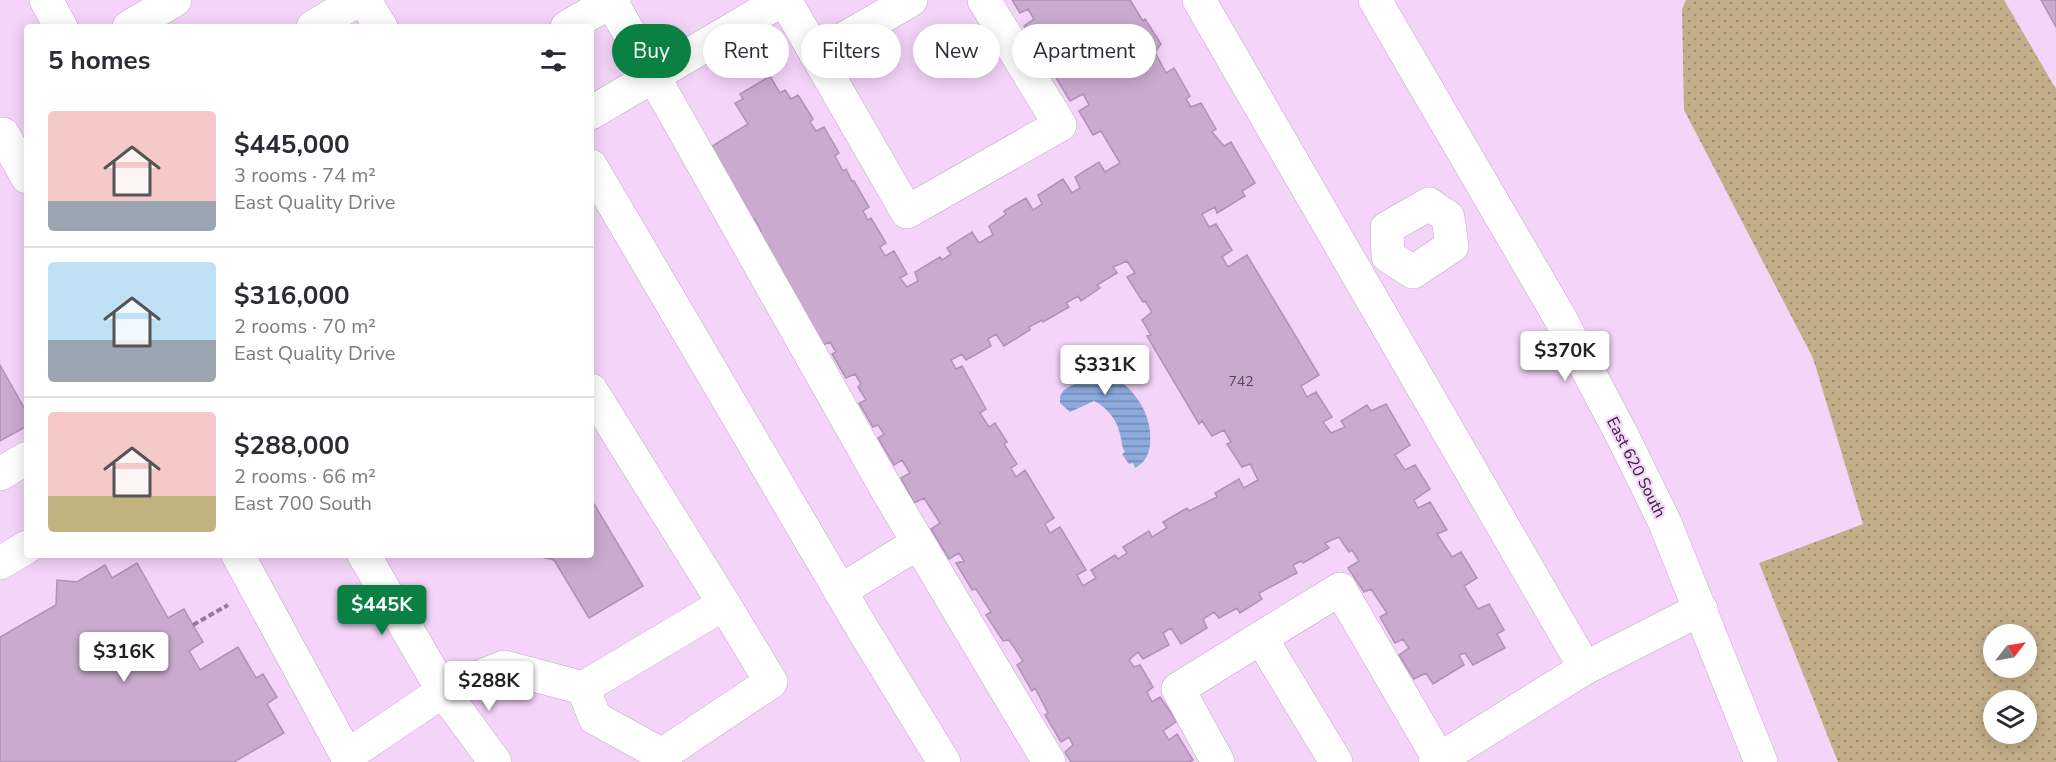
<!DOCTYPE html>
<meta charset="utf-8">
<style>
body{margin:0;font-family:"Nunito Sans",sans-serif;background:#f2f2f3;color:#2b2b33;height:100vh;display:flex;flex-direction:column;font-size:22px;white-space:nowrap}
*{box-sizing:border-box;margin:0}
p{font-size:20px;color:#7c7c81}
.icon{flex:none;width:33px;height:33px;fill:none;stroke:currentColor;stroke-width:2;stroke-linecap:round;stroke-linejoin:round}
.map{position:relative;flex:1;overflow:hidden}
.side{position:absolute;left:24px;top:24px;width:570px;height:534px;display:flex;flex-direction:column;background:#fff;border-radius:6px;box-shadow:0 3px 15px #0003}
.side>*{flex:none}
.banner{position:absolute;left:612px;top:24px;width:570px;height:54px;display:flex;gap:12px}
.needle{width:39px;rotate:59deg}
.fabs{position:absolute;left:1983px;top:624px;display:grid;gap:12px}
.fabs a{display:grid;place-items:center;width:54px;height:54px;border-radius:50%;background:#fff;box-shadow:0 3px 15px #0003;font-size:30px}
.price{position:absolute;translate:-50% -51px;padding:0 14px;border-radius:6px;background:#fff;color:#222;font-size:20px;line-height:39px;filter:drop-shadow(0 2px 3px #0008)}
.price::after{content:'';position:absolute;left:50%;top:36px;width:18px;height:14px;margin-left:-9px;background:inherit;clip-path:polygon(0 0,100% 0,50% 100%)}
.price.current{background:#0b8043;color:#fff}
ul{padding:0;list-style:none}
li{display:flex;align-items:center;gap:18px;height:150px;padding:0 24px}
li+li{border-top:2px solid #e1e1e2}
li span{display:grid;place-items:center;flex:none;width:168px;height:120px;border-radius:6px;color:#555}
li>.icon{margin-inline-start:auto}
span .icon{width:72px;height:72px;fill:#fffc;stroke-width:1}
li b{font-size:26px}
h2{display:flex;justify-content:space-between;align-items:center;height:72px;padding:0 24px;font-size:26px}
.pill{padding:0 21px;border-radius:27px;background:#fff;box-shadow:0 3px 15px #0003;font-size:21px;line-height:54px}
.pill.current{background:#0b8043;color:#fff}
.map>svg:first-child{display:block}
.grass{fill:url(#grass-dots);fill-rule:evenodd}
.water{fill:url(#water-rules)}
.building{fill:#caabcf;stroke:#af92b5;stroke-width:1.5;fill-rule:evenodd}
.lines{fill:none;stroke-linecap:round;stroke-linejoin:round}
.minor-casing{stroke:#c4a5c9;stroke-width:34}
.path{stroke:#937d96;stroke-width:4;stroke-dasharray:6 3;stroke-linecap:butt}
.minor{stroke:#fff;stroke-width:33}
.labels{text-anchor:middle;stroke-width:4.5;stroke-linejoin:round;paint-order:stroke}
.number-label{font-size:14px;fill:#564558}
.street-label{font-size:16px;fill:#2f2331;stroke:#f4d4f9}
</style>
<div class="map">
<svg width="2056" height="762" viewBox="0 0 2056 762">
<defs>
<pattern id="grass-dots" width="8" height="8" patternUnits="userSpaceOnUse" patternTransform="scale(1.5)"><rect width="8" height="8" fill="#c4ae8a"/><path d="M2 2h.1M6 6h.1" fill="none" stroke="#a08d71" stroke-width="1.8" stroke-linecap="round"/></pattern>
<pattern id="water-rules" width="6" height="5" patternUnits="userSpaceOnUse" patternTransform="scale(1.5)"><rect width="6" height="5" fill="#8daadd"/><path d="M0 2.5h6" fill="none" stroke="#748ab4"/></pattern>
</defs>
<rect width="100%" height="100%" fill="#f4d4f9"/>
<path class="grass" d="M1686,0H2004L2056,89V762H1838L1759,563L1863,524L1813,358L1684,110L1682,9ZM1994,634H2026V668H1994ZM1994,700H2026V734H1994Z"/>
<path class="water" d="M1097,371C1130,378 1154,413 1150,445C1149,455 1144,463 1135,468L1133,463L1129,464L1122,454L1125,452C1121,446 1122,441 1120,434C1117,420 1107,407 1094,401L1070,412L1060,403V396L1064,390Z"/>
<g class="building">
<path d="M1012,0H1130L1143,21L1145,19L1161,44L1155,52L1166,73L1174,68L1190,96L1186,99L1191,107L1201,103L1216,129L1212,132L1224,146L1231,142L1255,183L1242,191L1245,196L1217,213L1215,207L1202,214L1209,227L1216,224L1232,250L1222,257L1228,267L1247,255L1319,375L1301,386L1307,397L1316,392L1332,417L1323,422L1331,433L1345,427L1341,421L1367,405L1371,411L1386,404L1410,445L1395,455L1405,470L1415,465L1430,489L1414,500L1418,508L1430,502L1447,530L1437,534L1452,557L1461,552L1477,578L1464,586L1478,609L1489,604L1504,630L1497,634L1505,648L1473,665L1465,653L1459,655L1464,665L1433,684L1426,673L1414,679L1399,655L1409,648L1403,639L1395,643L1380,617L1387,613L1371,589L1364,592L1348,568L1359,561L1352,550L1349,552L1339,537L1325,543L1329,548L1303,563L1301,561L1293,565L1297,573L1259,593L1262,599L1240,613L1237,608L1219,618L1214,612L1203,619L1207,628L1181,644L1171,628L1163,633L1169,645L1143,659L1138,652L1129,660L1134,667L1140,665L1153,687L1147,692L1152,702L1160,697L1177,721L1163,731L1169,740L1177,734L1193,760L1189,762H1071L1065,752L1073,745L1069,737L1061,742L1045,715L1048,713L1035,688L1032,691L1017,665L1023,661L1009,640L1003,641L986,615L991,612L976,589L972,590L956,563L964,561L959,553L949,559L931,529L940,523L924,498L914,503L901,478L910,473L902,460L894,465L878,438L884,434L878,425L873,427L859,403L866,400L858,387L861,384L855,374L846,378L832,354L836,352L830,342L823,345L759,233L761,231L755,219L751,222L709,148L748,124L735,103L743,99L740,94L770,76L780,93L785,90L791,99L798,95L813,119L810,122L816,131L824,127L839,153L835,156L843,171L846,169L852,181H854L869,207L863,211L868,220L871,218L886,243L880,247L885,256L894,251L907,274L900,278L907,287L918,281L915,272L940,257L942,260L951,254L947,248L972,232L979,243L993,235L989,226L1006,214L1004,211L1026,198L1033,210L1042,204L1038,195L1063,179L1072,193L1080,188L1075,177L1099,162L1105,172L1120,163L1101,131L1093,135L1079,111L1089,105L1083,94L1070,101L1055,76L1064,72L1047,45L1038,50L1024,26L1034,19L1028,9L1020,13ZM1127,261L1135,273L1127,277L1143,302L1145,301L1152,312L1142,320L1151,335L1147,336L1199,424L1202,421L1212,436L1224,430L1231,442L1227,444L1242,467L1250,464L1258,480L1244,488L1239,479L1215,493L1217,497L1189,511L1187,508L1163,522L1167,528L1152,537L1149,531L1123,547L1127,553L1118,559L1115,555L1091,570L1096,578L1083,586L1077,575L1086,570L1060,527L1050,533L1045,524L1054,518L1025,470L1016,477L1011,468L1017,464L1004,444L1007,442L995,423L989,427L980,413L986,409L962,366L956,369L951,360L962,354L966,360L991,346L988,339L996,334L1004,346L1030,330L1029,327L1042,320L1043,322L1069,307L1066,303L1078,296L1081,301L1100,288L1097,285L1117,273L1113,267Z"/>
<path d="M2041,0H2056V27Z"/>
<path d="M0,365L27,413V426L0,441Z"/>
<path d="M591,499L643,586L589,618L554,560L533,555H591Z"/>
<path d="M137,563L168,618L184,609L193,625L203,642L189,651L200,670L238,647L256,678L263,674L277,697L267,704L284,733L234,762H0V637L56,605L57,580L77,582L105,565L112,578Z"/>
</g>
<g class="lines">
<defs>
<g id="minor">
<path d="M46,0L61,27"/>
<path d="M364,0L381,27"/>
<path d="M785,0L907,212L1060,125L984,0"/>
<path d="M1199,0L1585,668"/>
<path d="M1375,0L1559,316L1624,439L1665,523L1761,762"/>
<path d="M611,1L887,490L1049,762"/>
<path d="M129,27L175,0"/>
<path d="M313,27L358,0"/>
<path d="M567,27L614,0"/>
<path d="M816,55L911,0"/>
<path d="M591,113L782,0"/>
<path d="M3,134L27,177"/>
<path d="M591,166L862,628L944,762"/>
<path d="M1429,204L1448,217L1452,246L1413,272L1388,256L1387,228Z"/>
<path d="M0,474L27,458"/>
<path d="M238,555L347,756L443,691L504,667L583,688L595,718L662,755L771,682L724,604L591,390"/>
<path d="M364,555L443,691L495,762"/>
<path d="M0,563L27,547"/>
<path d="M840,591L918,543"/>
<path d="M1261,638L1336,762"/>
<path d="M583,688L724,604"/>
<path d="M1218,762L1178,689L1340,589L1439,759"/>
<path d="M1435,762L1585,668L1701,609"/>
</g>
</defs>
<use href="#minor" class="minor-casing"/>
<path class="path" d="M193,625L228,605"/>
<use href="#minor" class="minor"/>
</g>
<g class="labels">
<g class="number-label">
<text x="1241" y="386">742</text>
</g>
<g class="street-label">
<text transform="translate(1637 467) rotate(63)" y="6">East 620 South</text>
</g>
</g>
</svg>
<div class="fabs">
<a><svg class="needle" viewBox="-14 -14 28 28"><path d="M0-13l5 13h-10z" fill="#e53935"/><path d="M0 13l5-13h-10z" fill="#7c7c81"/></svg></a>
<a><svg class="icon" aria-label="layers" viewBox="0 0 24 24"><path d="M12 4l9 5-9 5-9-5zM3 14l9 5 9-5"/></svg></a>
</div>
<b class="price" style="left:1565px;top:382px">$370K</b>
<b class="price" style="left:1105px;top:396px">$331K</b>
<b class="price current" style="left:382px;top:636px">$445K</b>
<b class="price" style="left:124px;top:683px">$316K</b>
<b class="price" style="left:489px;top:712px">$288K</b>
<div class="banner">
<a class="pill current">Buy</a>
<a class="pill">Rent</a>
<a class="pill">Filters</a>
<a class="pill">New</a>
<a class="pill">Apartment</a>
</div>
<section class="side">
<h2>5 homes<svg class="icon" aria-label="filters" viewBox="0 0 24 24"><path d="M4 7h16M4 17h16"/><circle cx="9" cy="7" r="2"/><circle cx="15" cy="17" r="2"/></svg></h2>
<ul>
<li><span style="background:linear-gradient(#f6c9c9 75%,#9aa5b1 0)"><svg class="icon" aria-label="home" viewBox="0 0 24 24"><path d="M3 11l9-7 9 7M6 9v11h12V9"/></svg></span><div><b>$445,000</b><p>3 rooms · 74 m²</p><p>East Quality Drive</p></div></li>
<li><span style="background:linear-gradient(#bfe0f5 65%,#9aa5b1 0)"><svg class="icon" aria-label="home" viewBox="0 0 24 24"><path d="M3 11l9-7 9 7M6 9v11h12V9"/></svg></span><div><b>$316,000</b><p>2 rooms · 70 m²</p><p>East Quality Drive</p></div></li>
<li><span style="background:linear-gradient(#f6c9c9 70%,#c2b280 0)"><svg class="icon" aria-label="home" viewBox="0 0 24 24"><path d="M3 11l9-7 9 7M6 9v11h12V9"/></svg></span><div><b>$288,000</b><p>2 rooms · 66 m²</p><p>East 700 South</p></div></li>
</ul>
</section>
</div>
